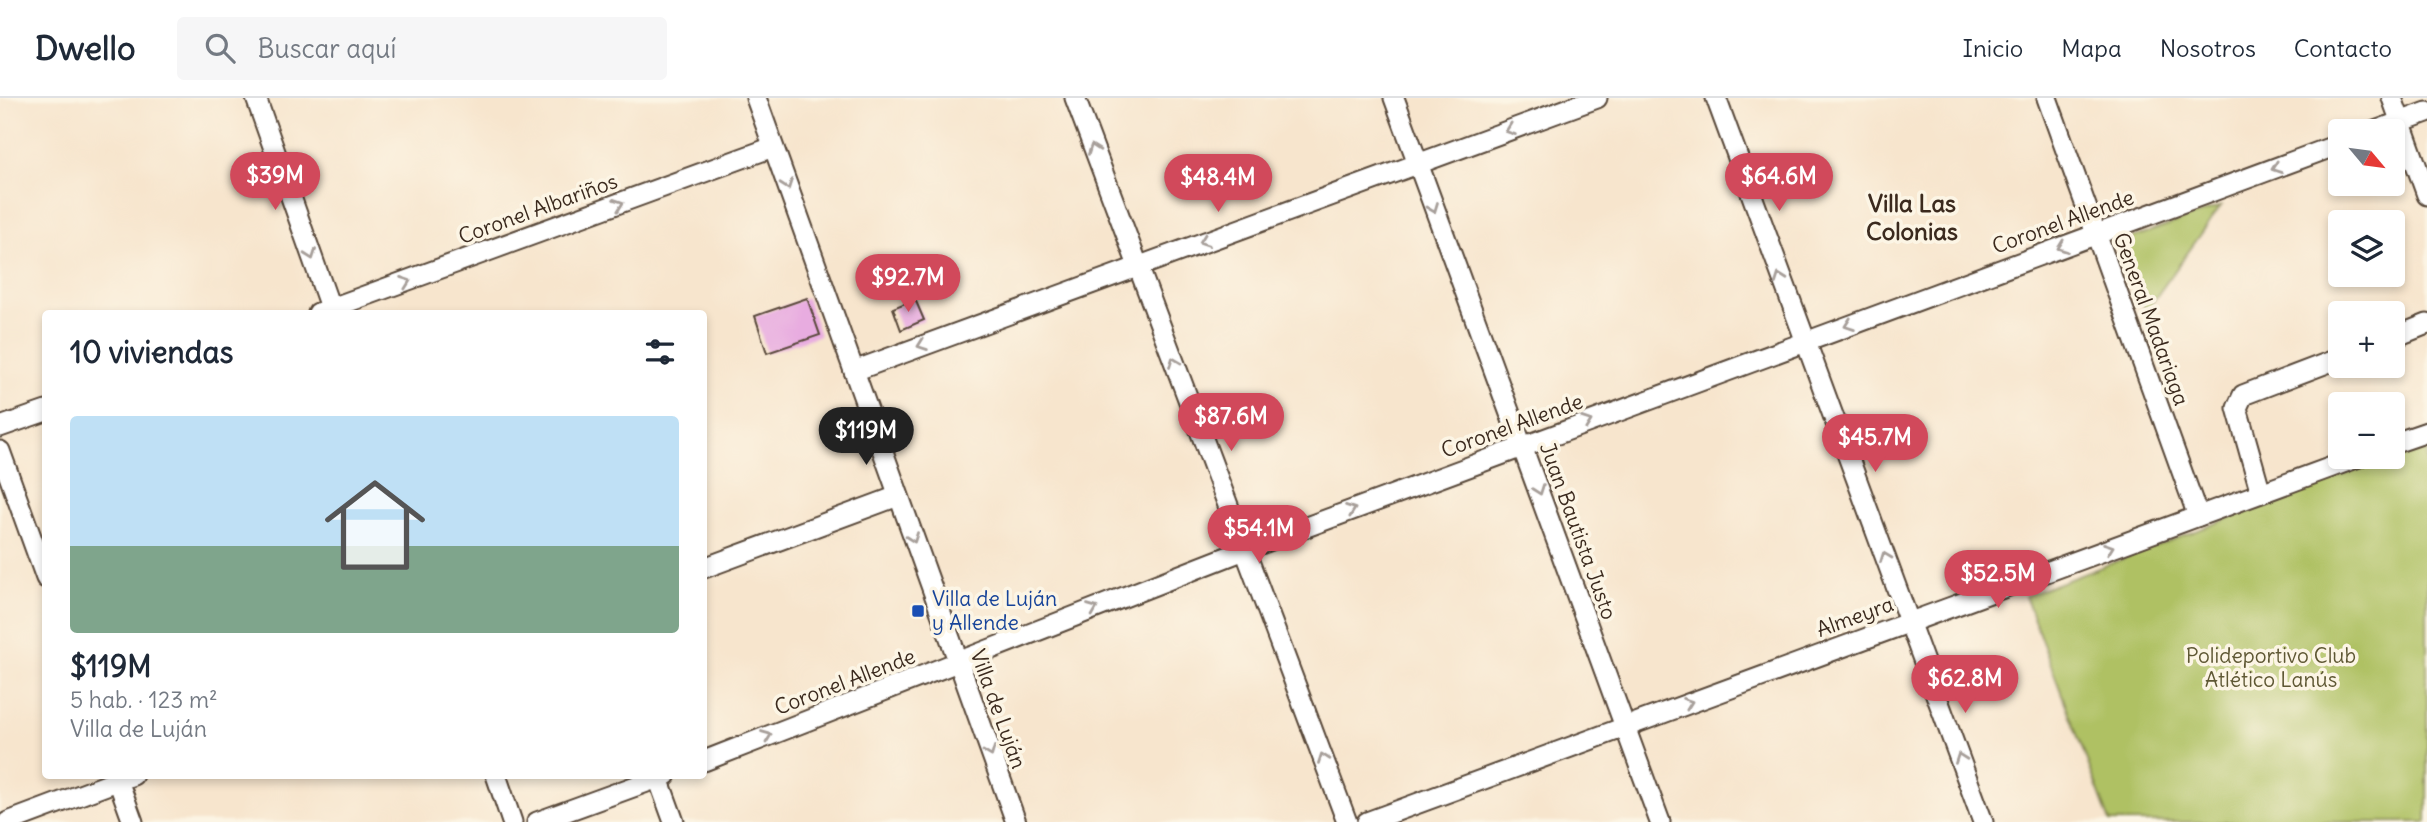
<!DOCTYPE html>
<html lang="es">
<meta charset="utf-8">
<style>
body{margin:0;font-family:Delius,sans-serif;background:#f6f6f7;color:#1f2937;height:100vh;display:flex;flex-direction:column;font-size:26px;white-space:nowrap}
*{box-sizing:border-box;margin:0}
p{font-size:23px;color:#747a83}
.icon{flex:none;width:38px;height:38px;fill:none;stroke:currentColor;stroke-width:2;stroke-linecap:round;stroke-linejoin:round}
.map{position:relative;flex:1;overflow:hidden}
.panel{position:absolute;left:42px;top:212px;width:665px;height:469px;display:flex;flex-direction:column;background:#fff;border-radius:7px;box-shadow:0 4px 10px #0003}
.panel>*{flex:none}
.needle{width:46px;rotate:119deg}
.buttons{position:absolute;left:2328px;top:21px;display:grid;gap:14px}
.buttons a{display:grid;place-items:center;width:77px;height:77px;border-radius:7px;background:#fff;box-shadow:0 4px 10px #0003;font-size:35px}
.price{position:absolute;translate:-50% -60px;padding:0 16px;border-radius:24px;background:#d1495b;color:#fff;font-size:23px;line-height:46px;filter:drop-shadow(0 2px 4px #0008)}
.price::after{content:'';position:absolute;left:50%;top:42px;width:21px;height:16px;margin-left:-10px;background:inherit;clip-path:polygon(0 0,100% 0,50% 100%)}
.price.selected{background:#222;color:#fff}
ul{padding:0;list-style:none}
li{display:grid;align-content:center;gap:14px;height:371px;padding:0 28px}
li+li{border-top:2px solid #e0e1e3}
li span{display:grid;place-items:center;height:217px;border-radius:7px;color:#555}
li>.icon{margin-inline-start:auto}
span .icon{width:126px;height:126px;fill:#fffc;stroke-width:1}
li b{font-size:30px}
h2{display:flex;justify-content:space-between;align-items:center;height:84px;padding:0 28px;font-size:30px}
header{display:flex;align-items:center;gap:42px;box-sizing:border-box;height:98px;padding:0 35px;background:#fff;border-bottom:2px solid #e0e1e3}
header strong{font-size:33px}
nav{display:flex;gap:38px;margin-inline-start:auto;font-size:24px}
.search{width:490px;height:63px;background:#f6f6f7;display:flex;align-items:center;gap:18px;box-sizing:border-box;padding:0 24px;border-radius:7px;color:#747a83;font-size:26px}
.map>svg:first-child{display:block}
.green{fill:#afc164;stroke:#757641;stroke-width:2}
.building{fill:#e8ace0}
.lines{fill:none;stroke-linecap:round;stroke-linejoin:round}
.minor-casing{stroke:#574638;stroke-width:23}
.minor{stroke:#fff;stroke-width:19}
.oneway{stroke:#a79f9a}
.transit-dot{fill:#1a4fb4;stroke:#fcf5e5;stroke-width:2.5}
.labels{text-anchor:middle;stroke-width:7;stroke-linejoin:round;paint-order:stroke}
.street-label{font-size:21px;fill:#3b2a1e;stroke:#fcf5e5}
.transit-label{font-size:21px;fill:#164399;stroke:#fcf5e5;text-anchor:start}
.park-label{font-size:21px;fill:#5e5733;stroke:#fcf5e5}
.quarter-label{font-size:24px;font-weight:bold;fill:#3b2a1e;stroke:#fcf5e5}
</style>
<header>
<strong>Dwello</strong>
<div class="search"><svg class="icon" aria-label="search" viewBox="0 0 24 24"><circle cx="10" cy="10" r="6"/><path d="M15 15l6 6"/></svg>Buscar aquí</div>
<nav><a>Inicio</a><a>Mapa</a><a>Nosotros</a><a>Contacto</a></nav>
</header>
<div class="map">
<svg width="2427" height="724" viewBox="0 0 2427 724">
<rect width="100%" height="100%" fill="#fcf5e5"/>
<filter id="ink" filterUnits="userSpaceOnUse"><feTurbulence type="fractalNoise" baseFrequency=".0143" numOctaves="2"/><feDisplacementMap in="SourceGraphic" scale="14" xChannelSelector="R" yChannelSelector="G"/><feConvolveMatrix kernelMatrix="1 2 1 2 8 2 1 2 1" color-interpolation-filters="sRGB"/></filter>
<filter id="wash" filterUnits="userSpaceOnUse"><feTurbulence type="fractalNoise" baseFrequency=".00686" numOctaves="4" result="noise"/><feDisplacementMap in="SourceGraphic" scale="28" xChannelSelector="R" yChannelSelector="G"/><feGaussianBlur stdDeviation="1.57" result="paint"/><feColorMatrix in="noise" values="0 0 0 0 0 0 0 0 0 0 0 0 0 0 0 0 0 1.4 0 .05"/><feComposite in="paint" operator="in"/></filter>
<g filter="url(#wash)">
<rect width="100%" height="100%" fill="#f7e5cd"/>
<g class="green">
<path d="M2221,108L2146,213L2118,145Z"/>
<path d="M2427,345V724H2110L2025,498Z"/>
</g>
<g id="blocks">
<g class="building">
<path d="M807,200L820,237L767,255L755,218Z"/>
<path d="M915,201L924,222L901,232L893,210Z"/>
</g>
</g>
</g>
<g filter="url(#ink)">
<use href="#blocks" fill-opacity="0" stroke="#574638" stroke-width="2"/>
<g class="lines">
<defs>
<g id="minor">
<path d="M256,0L332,215"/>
<path d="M756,0L1016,724"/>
<path d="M1075,0L1347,724"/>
<path d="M1394,0L1660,724"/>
<path d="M1716,0L1983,724"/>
<path d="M2047,0L2198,418"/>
<path d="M2392,0L2427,97"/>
<path d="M2375,33L2427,14"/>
<path d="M318,215L773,49"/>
<path d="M2392,240L2427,226"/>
<path d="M854,273L1597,0"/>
<path d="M0,329L46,313"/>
<path d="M2392,346L2427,334"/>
<path d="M0,353L46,480"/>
<path d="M2261,395L2237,310L2243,297L2340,260"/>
<path d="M704,470L898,398"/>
<path d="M704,663L1247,451L2340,46"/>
<path d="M116,677L133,724"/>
<path d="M496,677L512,724"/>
<path d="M658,680L674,724"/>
<path d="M8,724L133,677"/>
<path d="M537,724L666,677"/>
<path d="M1367,724L2359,359"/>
</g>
</defs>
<use href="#minor" class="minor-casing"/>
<use href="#minor" class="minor"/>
</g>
<defs><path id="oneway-chevron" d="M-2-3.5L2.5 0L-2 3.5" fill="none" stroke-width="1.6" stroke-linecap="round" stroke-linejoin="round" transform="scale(1.75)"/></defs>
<g class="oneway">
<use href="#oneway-chevron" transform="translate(1510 32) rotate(160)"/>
<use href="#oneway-chevron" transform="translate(1093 51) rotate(-110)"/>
<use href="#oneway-chevron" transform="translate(2276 70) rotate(160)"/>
<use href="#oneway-chevron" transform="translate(787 87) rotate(70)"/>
<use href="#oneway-chevron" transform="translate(619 106) rotate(-20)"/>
<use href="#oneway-chevron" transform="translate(1433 110) rotate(69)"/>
<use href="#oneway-chevron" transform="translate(1204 143) rotate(160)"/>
<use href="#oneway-chevron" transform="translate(2062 149) rotate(160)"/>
<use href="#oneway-chevron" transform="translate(311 157) rotate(70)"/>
<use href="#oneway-chevron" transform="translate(1780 180) rotate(-110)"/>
<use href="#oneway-chevron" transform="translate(406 184) rotate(-20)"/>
<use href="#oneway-chevron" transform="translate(1849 227) rotate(160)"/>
<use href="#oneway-chevron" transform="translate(922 247) rotate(160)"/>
<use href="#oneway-chevron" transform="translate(1174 264) rotate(-111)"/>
<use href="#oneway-chevron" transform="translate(1587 324) rotate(-20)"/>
<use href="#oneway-chevron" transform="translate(1539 392) rotate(70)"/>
<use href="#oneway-chevron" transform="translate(1351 412) rotate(-20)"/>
<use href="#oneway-chevron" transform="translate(913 440) rotate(70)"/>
<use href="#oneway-chevron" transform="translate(2109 450) rotate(-20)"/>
<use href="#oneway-chevron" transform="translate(1885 459) rotate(-111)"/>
<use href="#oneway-chevron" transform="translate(1093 511) rotate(-22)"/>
<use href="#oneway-chevron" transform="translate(1688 605) rotate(-20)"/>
<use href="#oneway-chevron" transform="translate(767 638) rotate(-21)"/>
<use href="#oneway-chevron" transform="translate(990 654) rotate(69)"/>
<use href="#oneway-chevron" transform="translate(1323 660) rotate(-110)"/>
<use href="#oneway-chevron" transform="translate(1960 660) rotate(-110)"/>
</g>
</g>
<rect class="transit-dot" x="911" y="506" width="14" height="14" rx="3.5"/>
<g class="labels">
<g class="street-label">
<text transform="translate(538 111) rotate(-20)" y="7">Coronel Albariños</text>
<text transform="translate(2063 124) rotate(-20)" y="7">Coronel Allende</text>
<text transform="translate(2151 221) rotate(70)" y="7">General Madariaga</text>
<text transform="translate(1512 328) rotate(-20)" y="7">Coronel Allende</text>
<text transform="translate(1578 433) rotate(70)" y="7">Juan Bautista Justo</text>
<text transform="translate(1855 519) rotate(-20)" y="7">Almeyra</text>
<text transform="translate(845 584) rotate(-21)" y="7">Coronel Allende</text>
<text transform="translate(998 611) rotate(70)" y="7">Villa de Luján</text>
</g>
<g class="transit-label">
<text x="932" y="508">Villa de Luján<tspan x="932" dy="24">y Allende</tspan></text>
</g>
<g class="park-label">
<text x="2271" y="565">Polideportivo Club<tspan x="2271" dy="24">Atlético Lanús</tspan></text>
</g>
<g class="quarter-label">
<text x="1912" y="114">Villa Las<tspan x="1912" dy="28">Colonias</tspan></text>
</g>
</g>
</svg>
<div class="buttons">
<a><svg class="needle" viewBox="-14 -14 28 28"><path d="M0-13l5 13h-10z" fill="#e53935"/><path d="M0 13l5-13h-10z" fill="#747a83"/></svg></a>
<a><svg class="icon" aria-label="layers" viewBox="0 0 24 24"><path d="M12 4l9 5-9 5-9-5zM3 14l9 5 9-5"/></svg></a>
<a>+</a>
<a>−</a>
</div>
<b class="price" style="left:275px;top:114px">$39M</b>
<b class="price" style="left:1779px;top:115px">$64.6M</b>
<b class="price" style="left:1218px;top:116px">$48.4M</b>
<b class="price" style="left:908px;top:216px">$92.7M</b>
<b class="price" style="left:1231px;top:355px">$87.6M</b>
<b class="price selected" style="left:866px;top:369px">$119M</b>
<b class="price" style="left:1875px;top:376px">$45.7M</b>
<b class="price" style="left:1259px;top:467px">$54.1M</b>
<b class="price" style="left:1998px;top:512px">$52.5M</b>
<b class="price" style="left:1965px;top:617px">$62.8M</b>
<section class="panel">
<h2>10 viviendas<svg class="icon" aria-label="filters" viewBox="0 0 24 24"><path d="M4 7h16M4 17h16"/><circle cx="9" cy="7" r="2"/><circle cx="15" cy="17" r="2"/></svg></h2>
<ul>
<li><span style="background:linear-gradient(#bfe0f5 60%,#7fa58c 0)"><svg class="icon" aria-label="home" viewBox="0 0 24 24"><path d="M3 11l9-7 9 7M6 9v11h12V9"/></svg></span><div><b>$119M</b><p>5 hab. · 123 m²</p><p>Villa de Luján</p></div></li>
</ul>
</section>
</div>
